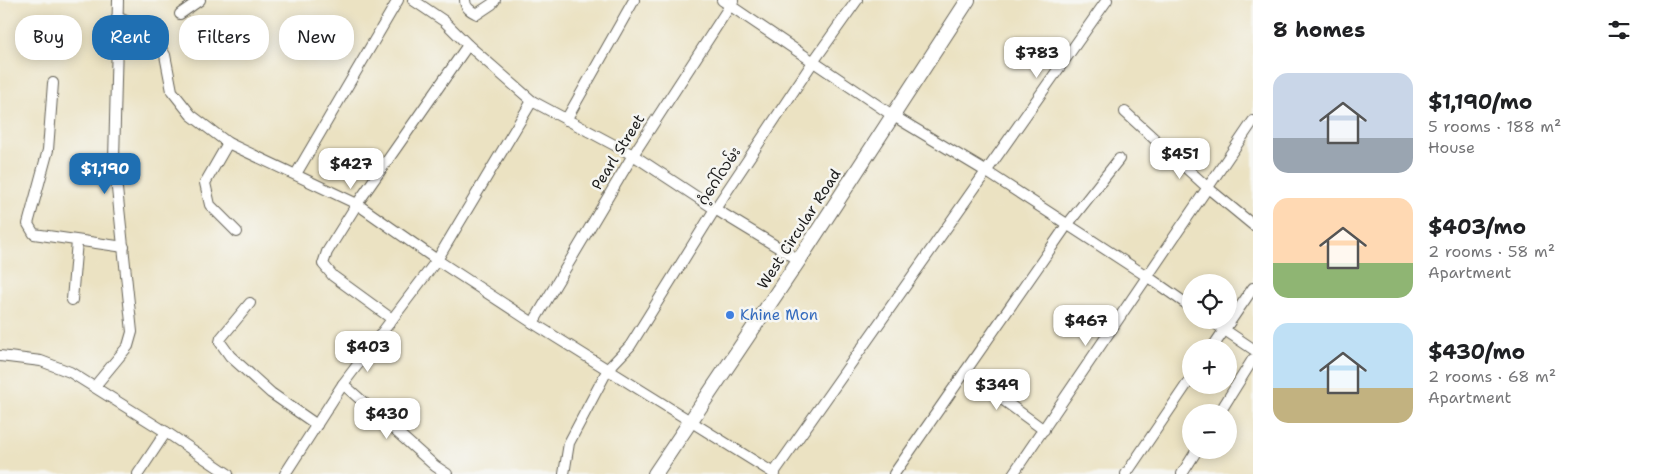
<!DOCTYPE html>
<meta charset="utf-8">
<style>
body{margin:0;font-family:"Shantell Sans","Noto Sans Myanmar",sans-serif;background:#f6f6f6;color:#202124;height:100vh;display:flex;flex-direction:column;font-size:19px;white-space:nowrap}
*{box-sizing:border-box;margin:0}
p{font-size:16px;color:#757577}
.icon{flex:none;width:28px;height:28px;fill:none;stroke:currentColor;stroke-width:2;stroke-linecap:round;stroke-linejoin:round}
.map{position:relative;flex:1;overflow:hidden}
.drawer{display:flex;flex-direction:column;background:#fff;width:400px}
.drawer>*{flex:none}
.banner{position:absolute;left:15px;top:15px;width:475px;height:45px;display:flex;gap:10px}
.tools{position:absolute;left:1182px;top:274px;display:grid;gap:10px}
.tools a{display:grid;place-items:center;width:55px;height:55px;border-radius:50%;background:#fff;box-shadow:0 2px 12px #0003;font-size:25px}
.price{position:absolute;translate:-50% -42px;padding:0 11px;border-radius:10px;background:#fff;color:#222;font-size:16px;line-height:32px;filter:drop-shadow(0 1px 2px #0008)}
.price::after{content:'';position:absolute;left:50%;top:30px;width:15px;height:11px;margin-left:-8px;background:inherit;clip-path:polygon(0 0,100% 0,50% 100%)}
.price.selected{background:#1f6fb2;color:#fff}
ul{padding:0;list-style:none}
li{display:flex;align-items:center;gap:15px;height:125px;padding:0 20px}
li span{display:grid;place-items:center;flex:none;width:140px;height:100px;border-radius:15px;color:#555}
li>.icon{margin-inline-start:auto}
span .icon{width:60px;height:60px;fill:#fffc;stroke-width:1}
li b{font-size:21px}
h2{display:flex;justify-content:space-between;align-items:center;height:60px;padding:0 20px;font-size:21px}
.pill{padding:0 18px;border-radius:20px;background:#fff;box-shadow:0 2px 12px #0003;font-size:18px;line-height:45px}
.pill.selected{background:#1f6fb2;color:#fff}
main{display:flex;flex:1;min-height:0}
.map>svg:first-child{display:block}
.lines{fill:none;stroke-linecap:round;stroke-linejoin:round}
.street-casing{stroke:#646156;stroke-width:12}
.secondary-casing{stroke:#646156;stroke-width:16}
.street{stroke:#fff;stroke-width:10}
.secondary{stroke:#fff;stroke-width:14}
.shop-dot{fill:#3f7fe0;stroke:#f6f6f2;stroke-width:2}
.labels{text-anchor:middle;stroke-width:5;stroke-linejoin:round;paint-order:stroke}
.street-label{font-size:15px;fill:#1c1c1c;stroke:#f6f6f2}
.shop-label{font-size:15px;fill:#366cbe;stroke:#f6f6f2;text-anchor:start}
</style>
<main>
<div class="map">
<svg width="1253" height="474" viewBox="0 0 1253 474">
<rect width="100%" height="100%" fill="#f6f6f2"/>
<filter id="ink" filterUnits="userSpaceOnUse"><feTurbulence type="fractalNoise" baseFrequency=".02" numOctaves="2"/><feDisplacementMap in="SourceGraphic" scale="10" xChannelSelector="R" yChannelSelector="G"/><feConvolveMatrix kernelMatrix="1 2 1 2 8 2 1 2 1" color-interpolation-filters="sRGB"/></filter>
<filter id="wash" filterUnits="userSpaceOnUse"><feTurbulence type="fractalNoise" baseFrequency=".0096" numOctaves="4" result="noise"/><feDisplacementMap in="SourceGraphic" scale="20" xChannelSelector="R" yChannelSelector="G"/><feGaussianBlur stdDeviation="1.12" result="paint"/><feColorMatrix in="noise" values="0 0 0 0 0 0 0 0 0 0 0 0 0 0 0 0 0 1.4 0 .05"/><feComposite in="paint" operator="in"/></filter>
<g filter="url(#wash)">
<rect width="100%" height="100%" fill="#ebe2c2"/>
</g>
<g filter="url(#ink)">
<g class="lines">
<defs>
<g id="street">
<path d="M413,0L444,21L468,45L532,101L633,155L715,209L799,260"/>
<path d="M465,0C465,8 471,11 477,14L492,4L495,0"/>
<path d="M722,0L892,115L987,172L1148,277L1191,307"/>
<path d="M180,14L200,0"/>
<path d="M117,17L151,32L165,55L172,91L191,115L228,143L357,204L437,260L533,323L775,474"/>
<path d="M53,83L48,150L28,224L34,234L124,247"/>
<path d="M1125,112L1208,188L1253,225"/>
<path d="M566,120L634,0"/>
<path d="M228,143L205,183L210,205L237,232"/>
<path d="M296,174L398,0"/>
<path d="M72,300L77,241"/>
<path d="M250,303L221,338L220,342L230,356L271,393L317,425"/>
<path d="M392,319L333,276L323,264L327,252L357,204L468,45"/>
<path d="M1210,320L1253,349"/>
<path d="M533,323L633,155L733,1"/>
<path d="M1212,348L1253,288"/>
<path d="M0,356L41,361L70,372L166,432L228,474"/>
<path d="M965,372L1044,430"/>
<path d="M343,384L435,466L447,474"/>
<path d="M95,386L128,346L132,332L114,160L118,0"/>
<path d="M1220,412L1253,359"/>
<path d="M138,474L166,432"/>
<path d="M285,474L343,384L437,260L532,101"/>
<path d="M564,474L569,443L608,369L630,346L715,209L813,62L857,0"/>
<path d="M773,474L1107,0"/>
<path d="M894,474L1067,225L1119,159"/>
<path d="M1013,474L1253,121"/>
<path d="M1126,474L1191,378"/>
<path d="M1182,474L1197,450"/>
</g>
<path id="secondary" d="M655,474L799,260L968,0"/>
</defs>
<use href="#street" class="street-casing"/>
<use href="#secondary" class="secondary-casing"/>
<use href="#street" class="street"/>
<use href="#secondary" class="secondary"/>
</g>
</g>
<circle class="shop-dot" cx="730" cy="315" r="5"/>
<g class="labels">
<g class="street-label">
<text transform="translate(618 152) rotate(-58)" y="5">Pearl Street</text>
<text transform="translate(719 176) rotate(-57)" y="5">ဂံ့ဂေါ်လမ်း</text>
<text transform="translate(799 229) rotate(-57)" y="5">West Circular Road</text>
</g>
<g class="shop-label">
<text x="740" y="320">Khine Mon</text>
</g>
</g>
</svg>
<div class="tools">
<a><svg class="icon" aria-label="locate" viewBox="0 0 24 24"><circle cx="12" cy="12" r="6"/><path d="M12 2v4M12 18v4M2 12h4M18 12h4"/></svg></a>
<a>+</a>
<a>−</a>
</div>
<b class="price" style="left:1037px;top:79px">$783</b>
<b class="price" style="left:1180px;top:180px">$451</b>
<b class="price" style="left:351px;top:190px">$427</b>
<b class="price selected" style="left:105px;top:195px">$1,190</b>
<b class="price" style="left:1086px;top:347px">$467</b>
<b class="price" style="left:368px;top:373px">$403</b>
<b class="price" style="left:997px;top:411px">$349</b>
<b class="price" style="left:387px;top:440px">$430</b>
<div class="banner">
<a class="pill">Buy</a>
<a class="pill selected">Rent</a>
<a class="pill">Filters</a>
<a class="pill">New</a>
</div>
</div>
<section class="drawer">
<h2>8 homes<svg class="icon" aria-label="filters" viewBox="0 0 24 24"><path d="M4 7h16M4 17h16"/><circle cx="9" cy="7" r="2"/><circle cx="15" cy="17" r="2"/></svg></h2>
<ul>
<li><span style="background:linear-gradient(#c9d6e8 65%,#9aa5b1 0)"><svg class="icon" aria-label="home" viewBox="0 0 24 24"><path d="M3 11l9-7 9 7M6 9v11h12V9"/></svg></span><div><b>$1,190/mo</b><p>5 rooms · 188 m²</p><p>House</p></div></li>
<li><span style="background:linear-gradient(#ffd9b3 65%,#8fb573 0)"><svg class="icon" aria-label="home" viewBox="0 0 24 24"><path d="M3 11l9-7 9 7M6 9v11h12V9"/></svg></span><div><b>$403/mo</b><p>2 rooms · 58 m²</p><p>Apartment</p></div></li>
<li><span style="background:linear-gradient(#bfe0f5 65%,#c2b280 0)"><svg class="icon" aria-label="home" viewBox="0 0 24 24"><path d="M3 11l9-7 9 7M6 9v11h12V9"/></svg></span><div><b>$430/mo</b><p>2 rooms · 68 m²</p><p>Apartment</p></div></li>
</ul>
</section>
</main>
